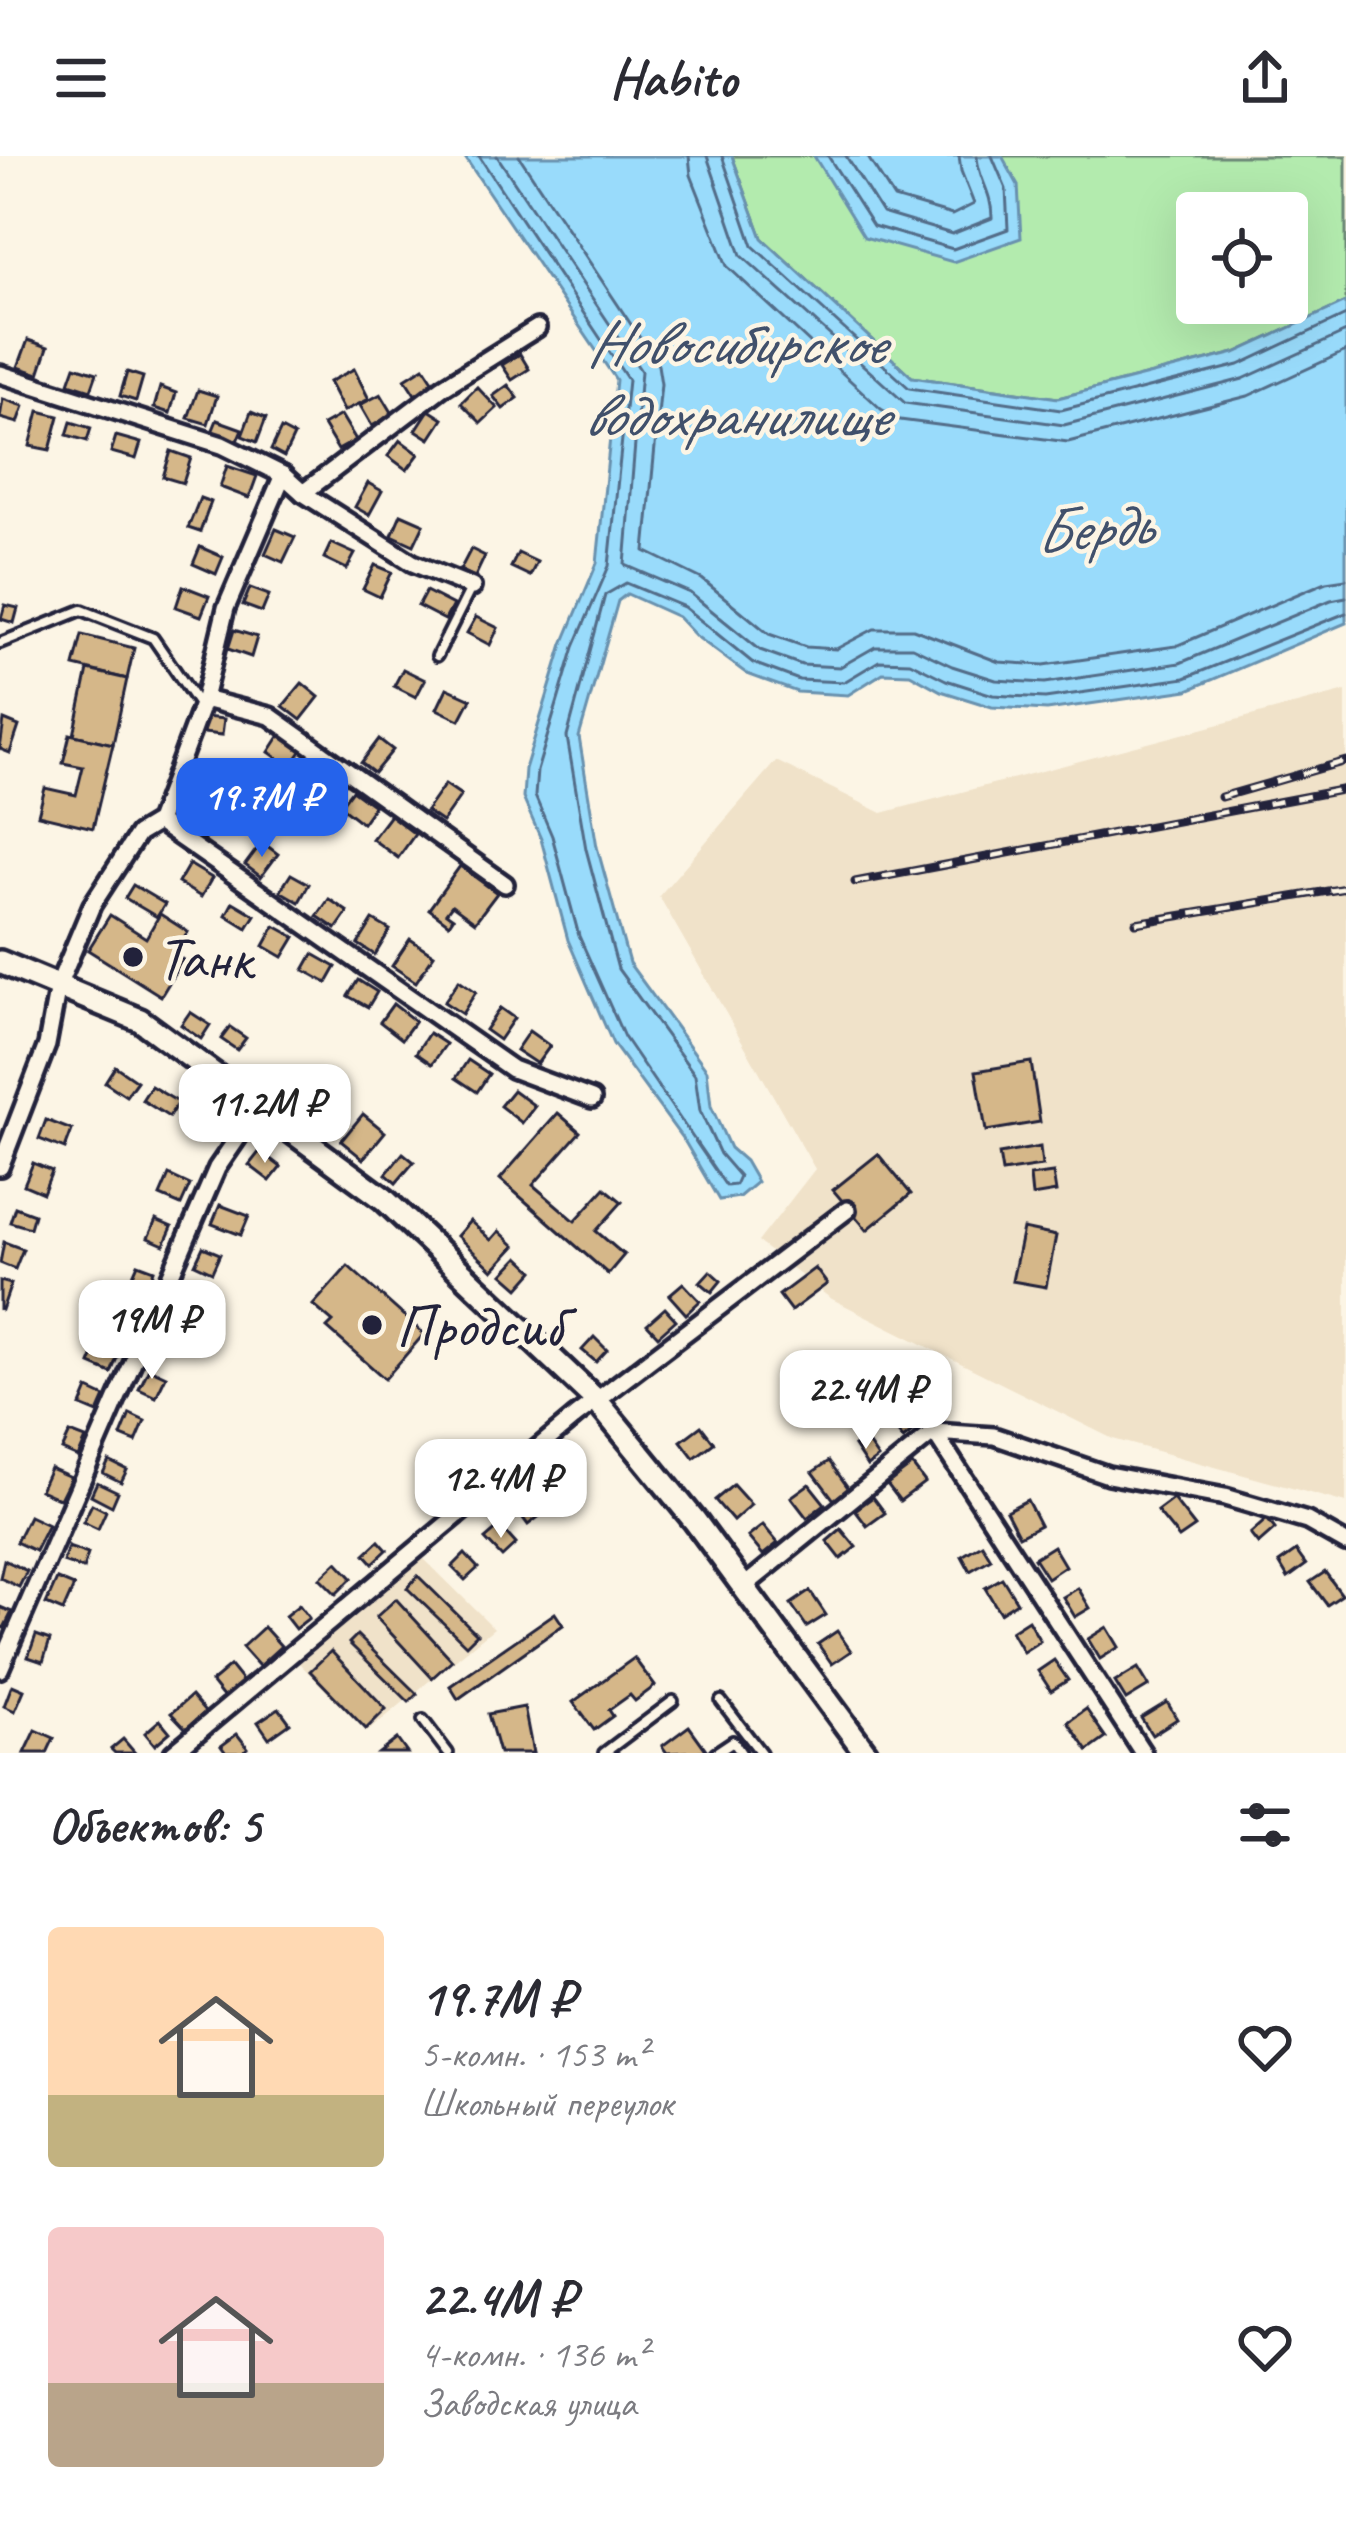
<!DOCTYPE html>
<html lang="ru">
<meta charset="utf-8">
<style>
body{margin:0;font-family:Caveat,sans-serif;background:#f7f7f7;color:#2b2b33;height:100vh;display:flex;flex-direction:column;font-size:45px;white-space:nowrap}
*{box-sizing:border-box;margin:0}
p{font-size:39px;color:#7c7c81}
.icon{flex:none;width:66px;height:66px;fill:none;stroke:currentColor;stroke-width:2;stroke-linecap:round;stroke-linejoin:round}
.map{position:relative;height:1597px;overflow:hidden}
.panel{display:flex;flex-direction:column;background:#fff;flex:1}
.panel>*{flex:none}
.fabs{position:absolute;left:1176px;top:36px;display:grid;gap:24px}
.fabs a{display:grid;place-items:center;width:132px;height:132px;border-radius:12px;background:#fff;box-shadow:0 12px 48px #0002;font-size:60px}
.price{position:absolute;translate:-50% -102px;padding:0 27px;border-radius:24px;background:#fff;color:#222;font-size:39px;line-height:78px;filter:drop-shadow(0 3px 6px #0008)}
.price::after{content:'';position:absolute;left:50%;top:72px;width:36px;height:27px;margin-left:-18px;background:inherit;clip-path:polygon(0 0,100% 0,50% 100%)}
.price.on{background:#2563eb;color:#fff}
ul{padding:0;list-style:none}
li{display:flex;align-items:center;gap:36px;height:300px;padding:0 48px}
li span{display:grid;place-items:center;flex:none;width:336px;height:240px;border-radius:12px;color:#555}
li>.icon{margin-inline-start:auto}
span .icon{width:144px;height:144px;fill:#fffc;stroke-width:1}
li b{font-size:51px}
h2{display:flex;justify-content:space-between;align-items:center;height:144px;padding:0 48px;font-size:51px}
header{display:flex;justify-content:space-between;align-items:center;height:156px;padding:0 48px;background:#fff;font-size:54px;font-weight:700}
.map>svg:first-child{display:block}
.built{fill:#f0e2c9}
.green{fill:#b3ebae;stroke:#6a8674;stroke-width:3;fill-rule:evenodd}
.water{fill:#99dbfb;stroke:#6991ae;stroke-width:3}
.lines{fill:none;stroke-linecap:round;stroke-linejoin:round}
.shore{stroke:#526c88;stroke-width:3}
.building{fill:#d5b789;stroke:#22223b;stroke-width:3}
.service-casing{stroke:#22223b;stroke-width:16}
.minor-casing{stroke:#22223b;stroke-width:24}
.secondary-casing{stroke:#22223b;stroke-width:30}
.service{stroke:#fcf5e5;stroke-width:8}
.minor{stroke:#fcf5e5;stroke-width:15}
.secondary{stroke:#fcf5e5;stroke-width:21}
.rail-casing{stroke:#22223b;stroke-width:9}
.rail{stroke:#fcf5e5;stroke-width:4.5;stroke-dasharray:14;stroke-linecap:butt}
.poi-dot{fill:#22223b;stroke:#fcf5e5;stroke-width:4.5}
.labels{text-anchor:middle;stroke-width:9;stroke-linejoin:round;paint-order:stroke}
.poi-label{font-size:60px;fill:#22223b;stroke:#fcf5e5;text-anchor:start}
.water-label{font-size:63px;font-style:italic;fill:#40506b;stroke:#fcf5e5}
</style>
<header><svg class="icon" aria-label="menu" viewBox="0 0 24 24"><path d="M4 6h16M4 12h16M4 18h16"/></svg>Habito<svg class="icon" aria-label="share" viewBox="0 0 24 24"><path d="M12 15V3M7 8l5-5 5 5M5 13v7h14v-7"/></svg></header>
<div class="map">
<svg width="1346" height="1597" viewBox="0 0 1346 1597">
<rect width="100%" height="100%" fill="#fcf5e5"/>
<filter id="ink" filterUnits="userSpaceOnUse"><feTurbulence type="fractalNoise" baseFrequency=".00833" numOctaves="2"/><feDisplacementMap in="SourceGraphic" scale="24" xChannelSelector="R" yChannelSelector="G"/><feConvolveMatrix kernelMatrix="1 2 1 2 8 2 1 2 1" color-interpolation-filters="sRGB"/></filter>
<g filter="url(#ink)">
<g class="built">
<path d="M1346,535V1347L1113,1283L830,1142L758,1086L815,1013L659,740L776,605L882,657Z"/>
<path d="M410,1389L494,1472L367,1576L289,1497Z"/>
</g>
<path class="green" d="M732,0H1346V146L1235,197L1058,242L912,221L762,82ZM1197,57H1287V147H1197Z"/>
<g class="water">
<path d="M464,0H732L762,82L912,221L1058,242L1235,197L1346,146V467L1188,534L1047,554L992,551L941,535L910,518L883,517L848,539L797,536L747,518L696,480L678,461L627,438L618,445L579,581L597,691L629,807L707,914L711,950L730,992L745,1005L757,1026L739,1041L719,1044L685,986L613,888L568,784L541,683L523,642L525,613L563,488L597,407L616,224Z"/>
<path d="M814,0H1002L1018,29L1021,82L953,106L864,81Z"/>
</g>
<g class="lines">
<g class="shore">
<path d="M479,0L628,224L609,410L574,491L537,615L535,640L552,680L579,780L624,881L726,1030L735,1029L739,1020L720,998L700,955L695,919L618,813L586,693L567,581L605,439L626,427L684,451L753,507L799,524L844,526L879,505L910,506L946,524L993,539L1045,542L1185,522L1346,457"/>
<path d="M497,0L641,215L625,409L690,437L760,494L802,509L840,511L875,491H912L952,510L996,524L1045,527L1180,507L1331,444L1346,441"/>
<path d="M519,0L658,209L661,228L645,395L702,423L769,478L806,491L836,493L874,473H913L999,506L1044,509L1176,490L1326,426L1346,423"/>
<path d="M689,0L691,19L727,110L881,253L900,264L1068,286L1248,240L1346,195"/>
<path d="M707,0L741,99L905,247L1064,269L1243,223L1346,176"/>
<path d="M722,0L753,90L909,232L1061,254L1239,209L1346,159"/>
<path d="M828,0L873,70L953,93L1008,73L1006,33L992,0"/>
<path d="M846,0L882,57L952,78L992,62C992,35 978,23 977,0"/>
<path d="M867,0L894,42L952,59L974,48L961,15L959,0"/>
</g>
</g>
<g class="building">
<path d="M28,184L48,191L39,218L18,211Z"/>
<path d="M520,198L529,213L512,224L502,209Z"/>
<path d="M75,210L97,217L91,234L69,227Z"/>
<path d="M424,211L435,228L416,240L405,223Z"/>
<path d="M354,213L369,243L344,255L329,226Z"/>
<path d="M127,216L143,221L136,245L120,240Z"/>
<path d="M508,229L518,242L503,253L493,240Z"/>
<path d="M160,231L176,237L170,257L154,252Z"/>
<path d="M477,231L497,252L481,267L461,247Z"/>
<path d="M198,234L217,240L208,268L188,262Z"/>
<path d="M381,238L393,258L372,270L360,249Z"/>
<path d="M3,243L24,250L18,267L0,262Z"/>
<path d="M429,254L443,263L430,283L416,274Z"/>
<path d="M39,255L59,260L50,294L30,290Z"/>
<path d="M251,256L266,262L257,286L242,280Z"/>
<path d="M341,259L356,284L338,294L323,269Z"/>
<path d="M217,264L242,273L237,285L212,276Z"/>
<path d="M71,266L91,272L87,285L67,279Z"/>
<path d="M281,273L294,280L284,301L271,294Z"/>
<path d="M116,280L141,287L136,303L111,296Z"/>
<path d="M400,284L419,298L407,314L388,300Z"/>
<path d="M171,295L191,302L183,327L163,321Z"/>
<path d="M227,310L257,320L249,342L220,331Z"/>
<path d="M368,327L382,335L369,359L355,351Z"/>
<path d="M200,342L211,346L200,376L188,372Z"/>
<path d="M401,358L424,368L414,389L392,379Z"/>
<path d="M276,373L295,381L283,406L265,398Z"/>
<path d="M331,387L355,398L347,413L324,402Z"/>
<path d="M200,391L223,401L216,418L193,408Z"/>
<path d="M471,393L485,400L475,421L460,414Z"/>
<path d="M518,397L537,406L530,420L511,411Z"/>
<path d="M375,409L392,416L380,441L363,433Z"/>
<path d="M183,430L209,440L201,460L176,451Z"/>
<path d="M250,432L269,439L262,456L243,449Z"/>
<path d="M426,435L453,449L445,464L418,450Z"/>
<path d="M5,449L18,452L14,467L1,463Z"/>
<path d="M476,461L498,472L490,489L467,477Z"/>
<path d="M234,474L257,481L251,501L228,493Z"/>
<path d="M82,479L134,492L127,523L74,510Z"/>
<path d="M403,513L425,524L416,541L394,530Z"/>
<path d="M88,514L127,523L113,588L74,579Z"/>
<path d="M302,527L319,541L301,564L283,550Z"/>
<path d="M447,532L471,543L460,564L437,553Z"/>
<path d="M205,561L224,563L222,579L203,577Z"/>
<path d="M4,564L19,570L10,597L0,593Z"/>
<path d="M70,578L113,588L93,672L38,659L45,632L76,639L83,611L63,607Z"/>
<path d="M280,579L302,594L290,611L269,596Z"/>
<path d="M379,583L393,594L374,617L361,607Z"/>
<path d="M316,606L334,620L321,637L303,624Z"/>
<path d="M198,610L215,614L210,639L193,635Z"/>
<path d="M445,628L461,639L442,666L426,655Z"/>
<path d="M352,634L374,650L362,667L340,650Z"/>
<path d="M201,652L218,662L204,683L187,673Z"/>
<path d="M390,659L415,678L398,702L372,683Z"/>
<path d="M262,686L278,698L261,721L245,709Z"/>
<path d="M189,708L212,722L201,741L178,727Z"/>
<path d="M460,710L497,737L475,766L452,749L446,757L453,762L449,768L429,753Z"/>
<path d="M291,718L309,728L299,746L280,735Z"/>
<path d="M133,729L165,748L157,761L125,742Z"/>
<path d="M329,743L348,756L336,773L317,760Z"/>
<path d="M233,746L255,759L247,772L226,759Z"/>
<path d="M160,758L188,776L174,798L183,804L161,840L88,794L110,759L146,782Z"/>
<path d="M373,764L390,774L375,799L358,788Z"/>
<path d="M275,770L295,781L283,801L264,790Z"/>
<path d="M410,783L434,799L416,826L392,810Z"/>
<path d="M313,798L336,811L327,827L304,814Z"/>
<path d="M358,824L377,836L368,851L348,840Z"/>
<path d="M459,824L476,836L462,858L444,846Z"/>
<path d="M393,848L415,865L402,883L380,866Z"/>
<path d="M500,852L514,862L499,884L485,874Z"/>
<path d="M190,856L210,869L201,883L181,869Z"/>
<path d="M230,871L246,882L237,894L221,883Z"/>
<path d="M529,875L550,890L537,908L516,894Z"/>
<path d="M429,877L446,888L432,908L416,897Z"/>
<path d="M468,904L489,918L477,936L456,922Z"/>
<path d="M1031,906L1040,966L986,975L976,915Z"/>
<path d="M115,910L137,925L126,940L105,926Z"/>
<path d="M279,912L298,925L288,939L269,926Z"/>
<path d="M312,929L322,937L305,958L295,949Z"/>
<path d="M151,930L178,946L169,961L142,944Z"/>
<path d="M513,934L535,950L522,967L500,950Z"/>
<path d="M558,957L580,976L533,1029L575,1065L605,1032L622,1046L596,1075L624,1099L608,1118L500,1023Z"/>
<path d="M363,958L385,976L363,1003L341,985Z"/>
<path d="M46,964L72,974L65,993L39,983Z"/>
<path d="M1040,991L1042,1010L1002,1016L999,998Z"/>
<path d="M260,995L281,1011L270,1025L249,1009Z"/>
<path d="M403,997L414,1006L396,1027L386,1018Z"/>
<path d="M878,998L911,1038L867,1074L833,1034Z"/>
<path d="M33,1007L52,1015L43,1037L24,1029Z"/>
<path d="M1053,1017L1056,1036L1032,1040L1030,1020Z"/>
<path d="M169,1019L190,1029L181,1049L160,1040Z"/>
<path d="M220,1049L249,1060L241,1079L212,1068Z"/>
<path d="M15,1051L34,1058L30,1072L10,1066Z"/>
<path d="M156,1064L172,1071L164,1089L148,1082Z"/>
<path d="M470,1065L491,1084L499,1075L515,1090L493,1114L457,1080Z"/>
<path d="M1023,1073L1056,1080L1046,1131L1012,1125Z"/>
<path d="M4,1086L23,1093L15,1113L0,1107Z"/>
<path d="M203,1091L220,1098L212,1116L195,1108Z"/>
<path d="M519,1101L534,1115L519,1132L503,1118Z"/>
<path d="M138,1108L154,1114L148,1131L131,1124Z"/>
<path d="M348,1110L424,1178L385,1223L327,1172L333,1166L313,1149Z"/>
<path d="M815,1112L827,1128L791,1155L779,1139Z"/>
<path d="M710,1115L721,1125L712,1136L700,1126Z"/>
<path d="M0,1125L11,1128L2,1154L0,1153Z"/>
<path d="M683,1127L700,1145L686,1158L669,1139Z"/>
<path d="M188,1131L215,1145L204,1166L177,1152Z"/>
<path d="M125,1141L140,1148L129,1172L114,1166Z"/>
<path d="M665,1152L676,1164L658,1180L647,1168Z"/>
<path d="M594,1181L607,1194L596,1206L582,1194Z"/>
<path d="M97,1191L118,1199L111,1217L90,1208Z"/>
<path d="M149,1212L166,1220L156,1241L139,1233Z"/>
<path d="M88,1233L105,1241L98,1257L81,1250Z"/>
<path d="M903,1254L917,1272L903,1283L889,1264Z"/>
<path d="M130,1258L145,1265L136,1286L121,1280Z"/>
<path d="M701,1270L714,1287L694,1302L681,1285Z"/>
<path d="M70,1277L86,1283L78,1301L62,1294Z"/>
<path d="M865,1283L878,1302L867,1310L854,1290Z"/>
<path d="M479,1287L495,1307L481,1317L465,1298Z"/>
<path d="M109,1305L127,1314L121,1326L103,1317Z"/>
<path d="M829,1305L849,1333L834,1344L813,1316Z"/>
<path d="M912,1309L925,1326L900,1345L887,1328Z"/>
<path d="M452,1310L466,1330L447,1342L434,1323Z"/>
<path d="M50,1312L71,1321L60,1343L40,1334Z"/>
<path d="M97,1326L118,1336L112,1350L91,1339Z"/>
<path d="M809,1328L825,1348L807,1362L791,1341Z"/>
<path d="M733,1329L751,1349L733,1365L715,1344Z"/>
<path d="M534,1341L545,1356L528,1369L517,1354Z"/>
<path d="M873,1341L885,1357L867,1370L855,1354Z"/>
<path d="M1173,1343L1195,1371L1179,1382L1157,1355Z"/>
<path d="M1027,1344L1040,1369L1019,1380L1006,1355Z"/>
<path d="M92,1348L106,1355L98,1373L83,1366Z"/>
<path d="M29,1360L48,1369L35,1395L16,1386Z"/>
<path d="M1267,1363L1275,1373L1258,1388L1250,1378Z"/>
<path d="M763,1369L778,1387L763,1399L748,1381Z"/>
<path d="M500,1370L516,1388L502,1401L485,1383Z"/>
<path d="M841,1373L856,1391L841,1403L827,1385Z"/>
<path d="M379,1385L387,1394L373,1407L365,1398Z"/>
<path d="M982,1388L991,1403L970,1415L962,1400Z"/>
<path d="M1053,1390L1065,1410L1047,1422L1034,1402Z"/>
<path d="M68,1391L88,1398L83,1413L63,1406Z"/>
<path d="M1296,1395L1306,1409L1288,1422L1279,1407Z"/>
<path d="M465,1398L478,1412L465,1424L452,1411Z"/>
<path d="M4,1404L27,1415L19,1431L0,1422Z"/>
<path d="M337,1406L352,1422L336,1438L320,1422Z"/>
<path d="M1325,1416L1342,1439L1327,1449L1310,1426Z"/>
<path d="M418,1420L477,1478L466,1489L407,1432Z"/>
<path d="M1002,1422L1017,1446L1000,1457L985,1432Z"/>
<path d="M57,1423L74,1430L63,1455L46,1448Z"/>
<path d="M1078,1432L1090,1452L1075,1461L1063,1441Z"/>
<path d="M810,1435L826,1459L807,1471L791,1448Z"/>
<path d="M396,1443L452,1504L432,1522L376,1461Z"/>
<path d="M299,1449L309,1462L295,1473L285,1460Z"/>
<path d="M0,1451L12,1456L4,1472L0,1470Z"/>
<path d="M555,1457L563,1469L458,1543L450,1530Z"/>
<path d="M1028,1464L1040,1485L1023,1496L1011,1475Z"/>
<path d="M264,1471L281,1490L259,1510L242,1491Z"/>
<path d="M1107,1471L1119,1491L1100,1503L1088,1483Z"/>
<path d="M837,1475L851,1495L832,1508L818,1488Z"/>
<path d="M36,1479L50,1484L43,1506L28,1501Z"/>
<path d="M357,1479L417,1538L409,1546L349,1487Z"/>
<path d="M331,1495L386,1553L366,1573L310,1515Z"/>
<path d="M634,1502L655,1530L635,1545L630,1539L609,1554L613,1560L594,1574L573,1546Z"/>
<path d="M1054,1504L1068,1524L1051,1535L1038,1515Z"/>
<path d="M230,1510L243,1526L224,1542L211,1526Z"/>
<path d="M1138,1512L1149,1530L1126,1544L1115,1526Z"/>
<path d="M12,1529L24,1534L15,1555L4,1550Z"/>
<path d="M191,1540L205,1556L186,1573L171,1557Z"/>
<path d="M1167,1546L1177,1563L1152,1579L1141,1562Z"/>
<path d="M524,1551L533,1597H499L488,1558Z"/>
<path d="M279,1552L290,1567L269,1582L258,1566Z"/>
<path d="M1086,1553L1106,1582L1088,1595L1068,1566Z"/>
<path d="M160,1564L170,1576L155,1589L145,1577Z"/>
<path d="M689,1570L707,1595L667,1597L662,1590Z"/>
<path d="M36,1574L54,1582L47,1597H25Z"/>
<path d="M237,1578L248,1592L242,1597H226L221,1590Z"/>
<path d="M123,1583L135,1597H115L111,1593Z"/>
<path d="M397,1583L407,1597H379Z"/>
</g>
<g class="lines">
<defs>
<g id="service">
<path d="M0,487L82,454L153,482L199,549"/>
<path d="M437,500L471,432"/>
<path d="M721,1545L761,1597"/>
<path d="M423,1564L448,1597"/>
<path d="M604,1597L673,1545"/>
<path d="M715,1597L733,1585L741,1597"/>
</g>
<g id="minor">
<path d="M0,218L222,289L283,319L303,337L413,407L472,431"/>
<path d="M303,337L443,231L537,172"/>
<path d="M204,543L270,560L505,728"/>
<path d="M158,666L512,913L592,943"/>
<path d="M0,1011L47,889L58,830L92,749L138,678L158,666L204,543L226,452L283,319"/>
<path d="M934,1276L1143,1597"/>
<path d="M742,1432L934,1276L994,1280L1108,1319L1225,1341L1307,1365L1346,1387"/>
<path d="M0,1513L217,1012L260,949"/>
<path d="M173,1597L576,1260L847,1054"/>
</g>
<path id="secondary" d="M0,806L140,864L384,1043L596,1244L695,1365L866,1597"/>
</defs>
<use href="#service" class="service-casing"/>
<use href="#minor" class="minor-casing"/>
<use href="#secondary" class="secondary-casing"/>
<use href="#service" class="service"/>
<use href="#minor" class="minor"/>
<use href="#secondary" class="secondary"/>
<defs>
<g id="rail">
<path d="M1221,641L1346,605"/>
<path d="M855,726L1346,633"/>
<path d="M1136,767L1346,732"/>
</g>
</defs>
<use href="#rail" class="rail-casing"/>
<use href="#rail" class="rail"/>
</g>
</g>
<g class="poi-dot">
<circle cx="133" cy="801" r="12"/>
<circle cx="372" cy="1169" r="12"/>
</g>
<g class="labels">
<g class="poi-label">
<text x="157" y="822">Танк</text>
<text x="396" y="1190">Продсиб</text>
</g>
<g class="water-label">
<text x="735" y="208">Новосибирское<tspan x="735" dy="72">водохранилище</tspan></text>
<text transform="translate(1092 371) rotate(-5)" y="22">Бердь</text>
</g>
</g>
</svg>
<div class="fabs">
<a><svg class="icon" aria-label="locate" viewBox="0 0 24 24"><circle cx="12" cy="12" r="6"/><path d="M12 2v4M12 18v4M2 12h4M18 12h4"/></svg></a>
</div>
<b class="price on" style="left:262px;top:704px">19.7M ₽</b>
<b class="price" style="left:265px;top:1010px">11.2M ₽</b>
<b class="price" style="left:152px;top:1226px">19M ₽</b>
<b class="price" style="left:866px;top:1296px">22.4M ₽</b>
<b class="price" style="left:501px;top:1385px">12.4M ₽</b>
</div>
<section class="panel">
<h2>Объектов: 5<svg class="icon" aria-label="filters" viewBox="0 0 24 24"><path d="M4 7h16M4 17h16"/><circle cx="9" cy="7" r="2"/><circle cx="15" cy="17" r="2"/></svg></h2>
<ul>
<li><span style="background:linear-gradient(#ffd9b3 70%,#c2b280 0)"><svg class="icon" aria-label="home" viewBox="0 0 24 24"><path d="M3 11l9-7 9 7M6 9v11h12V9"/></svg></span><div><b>19.7M ₽</b><p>5-комн. · 153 m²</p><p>Школьный переулок</p></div><svg class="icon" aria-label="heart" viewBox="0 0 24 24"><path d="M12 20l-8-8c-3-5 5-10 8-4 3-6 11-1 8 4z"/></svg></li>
<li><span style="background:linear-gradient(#f6c9c9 65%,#b9a48a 0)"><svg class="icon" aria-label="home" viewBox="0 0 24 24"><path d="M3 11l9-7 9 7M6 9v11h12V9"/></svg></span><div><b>22.4M ₽</b><p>4-комн. · 136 m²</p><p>Заводская улица</p></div><svg class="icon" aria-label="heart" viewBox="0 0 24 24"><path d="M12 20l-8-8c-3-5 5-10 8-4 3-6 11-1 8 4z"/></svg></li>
</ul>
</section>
